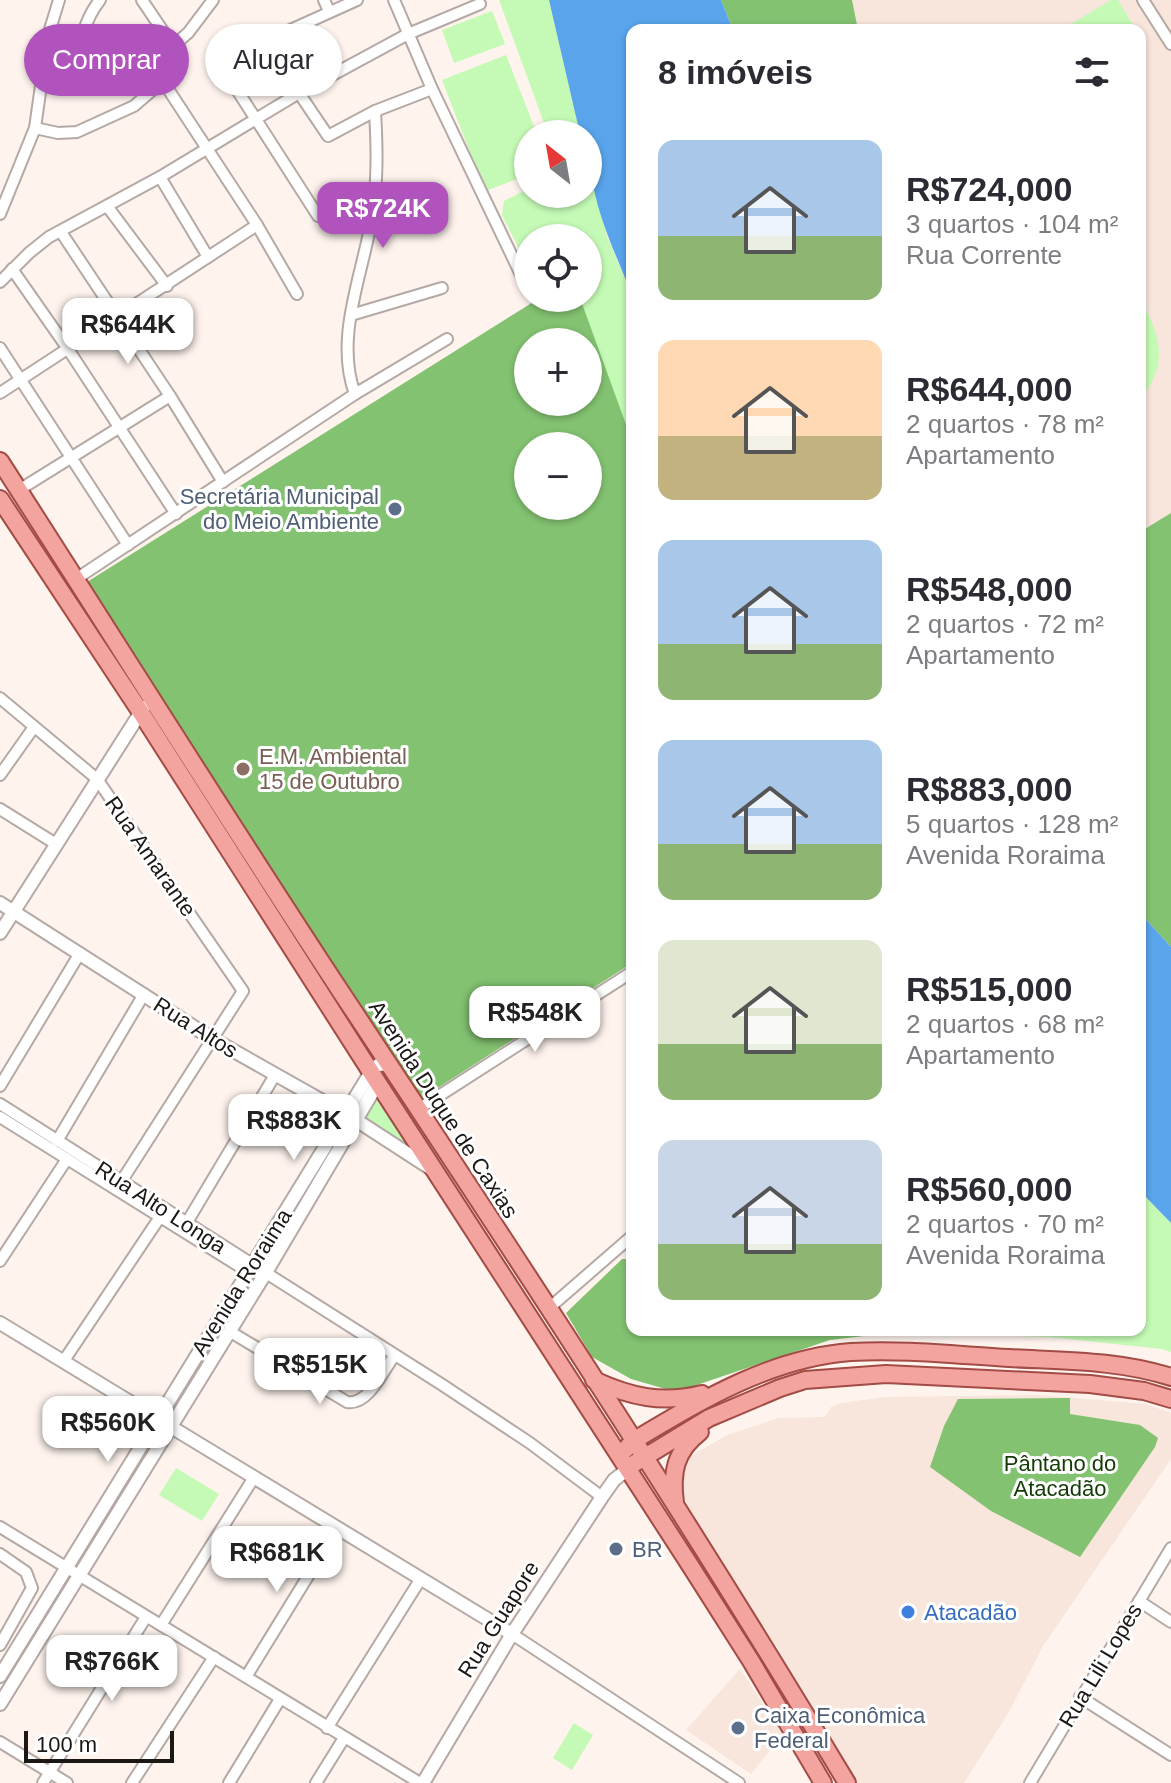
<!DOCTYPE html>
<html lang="pt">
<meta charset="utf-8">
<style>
body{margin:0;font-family:Helvetica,sans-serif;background:#f2f2f3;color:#2b2b33;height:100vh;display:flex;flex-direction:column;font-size:30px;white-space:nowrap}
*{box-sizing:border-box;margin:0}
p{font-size:26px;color:#7c7c81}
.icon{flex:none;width:44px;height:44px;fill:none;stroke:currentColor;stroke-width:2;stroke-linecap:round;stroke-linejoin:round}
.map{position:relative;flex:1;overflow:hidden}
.details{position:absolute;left:626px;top:24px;width:520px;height:1312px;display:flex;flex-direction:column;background:#fff;border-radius:16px;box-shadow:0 2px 6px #0004}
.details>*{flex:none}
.banner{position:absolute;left:24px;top:24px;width:482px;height:72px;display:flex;gap:16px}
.needle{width:52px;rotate:329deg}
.buttons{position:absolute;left:514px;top:120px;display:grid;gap:16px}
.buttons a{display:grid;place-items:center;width:88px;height:88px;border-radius:50%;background:#fff;box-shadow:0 2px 6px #0004;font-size:40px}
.scale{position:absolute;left:24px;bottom:20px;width:150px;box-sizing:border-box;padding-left:8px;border:4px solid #1b1715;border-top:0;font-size:22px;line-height:28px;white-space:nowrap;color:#1b1715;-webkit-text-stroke:6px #fff;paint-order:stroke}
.price{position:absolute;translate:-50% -68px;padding:0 18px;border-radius:16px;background:#fff;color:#222;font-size:26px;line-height:52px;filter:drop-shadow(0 2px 4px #0008)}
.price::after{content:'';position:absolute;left:50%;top:48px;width:24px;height:18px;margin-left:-12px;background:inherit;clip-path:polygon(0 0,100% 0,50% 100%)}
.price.current{background:#b053bd;color:#fff}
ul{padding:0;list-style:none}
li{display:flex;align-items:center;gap:24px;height:200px;padding:0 32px}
li span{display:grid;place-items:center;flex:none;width:224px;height:160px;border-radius:16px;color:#555}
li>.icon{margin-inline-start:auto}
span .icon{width:96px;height:96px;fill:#fffc;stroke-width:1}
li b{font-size:34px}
h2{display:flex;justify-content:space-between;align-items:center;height:96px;padding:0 32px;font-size:34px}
.tag{padding:0 28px;border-radius:36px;background:#fff;box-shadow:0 2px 6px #0004;font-size:28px;line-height:72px}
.tag.current{background:#b053bd;color:#fff}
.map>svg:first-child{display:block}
.built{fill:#f8e5db}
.green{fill:#c4fab5}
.forest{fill:#83c271;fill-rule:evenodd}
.water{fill:#59a4eb}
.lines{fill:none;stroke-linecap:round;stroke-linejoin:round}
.minor-casing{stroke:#b4a9a4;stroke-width:14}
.tertiary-casing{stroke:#b4a9a4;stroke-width:16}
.primary-casing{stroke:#a34b45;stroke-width:20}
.minor{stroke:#fff;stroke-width:10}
.tertiary{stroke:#fff;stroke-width:12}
.primary{stroke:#f4a49f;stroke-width:16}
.service-dot{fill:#5c6f8a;stroke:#fff;stroke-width:3}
.education-dot{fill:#8d6e63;stroke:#fff;stroke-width:3}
.shop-dot{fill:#3f7fe0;stroke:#fff;stroke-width:3}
.labels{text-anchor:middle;stroke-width:6;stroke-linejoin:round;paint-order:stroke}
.service-label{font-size:22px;fill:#4e5e75;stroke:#fff;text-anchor:start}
.education-label{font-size:22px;fill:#785e54;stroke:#fff;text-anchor:start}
.street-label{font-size:22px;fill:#1b1715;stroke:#fff}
.park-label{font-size:22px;fill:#123c03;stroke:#fff}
.shop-label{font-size:22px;fill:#366cbe;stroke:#fff;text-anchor:start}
</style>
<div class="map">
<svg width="1171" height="1783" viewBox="0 0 1171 1783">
<rect width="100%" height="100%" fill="#fef3ed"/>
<g class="built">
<path d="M721,0H1171V707L1140,706V30H733Z"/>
<path d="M1039,1395L1145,1404L1171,1413V1459L1043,1646L1009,1712L964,1783H854L784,1664L694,1521L683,1495L681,1476L691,1456L727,1435L779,1418L825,1417L831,1407L841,1403L886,1397Z"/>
<path d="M740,1669L783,1734L751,1774L686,1730Z"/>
</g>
<g class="green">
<path d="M499,0H549L580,134H548Z"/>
<path d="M1111,0H1118L1136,30H1061Z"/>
<path d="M492,11L505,44L454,63L442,30Z"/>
<path d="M506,55L537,134H528V175L485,191L442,80Z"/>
<path d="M588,168L607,236L632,296V647L588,446V342H552L541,298H588V238H528V267L502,215L504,201L528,189V194H588Z"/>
<path d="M1140,299C1160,333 1170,365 1140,399V371L1144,351L1140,332Z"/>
<path d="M379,1096L419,1154L362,1121Z"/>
<path d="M1140,1191L1171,1223V1352L1162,1349L1049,1337L990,1335L971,1330H1140Z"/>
<path d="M176,1468L219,1494L202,1521L159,1495Z"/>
<path d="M574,1723L593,1735L572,1770L553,1758Z"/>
</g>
<g class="forest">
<path d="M721,0H852L858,30H733Z"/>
<path d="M580,298L632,441V963L419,1100L87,582L538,299ZM528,342H588V402H528ZM528,446H588V506H528Z"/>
<path d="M1171,513V947L1140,913V532Z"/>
<path d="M622,1259H632V1330H852L864,1336L830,1340L676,1392L631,1379L592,1357L566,1313Z"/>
<path d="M1070,1398V1414L1140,1425L1158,1438L1155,1447L1080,1557L991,1511L930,1467L944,1426L958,1399Z"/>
</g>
<g class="water">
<path d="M549,0H721L733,30H632V295C609,238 588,197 588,134H580Z"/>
<path d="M1140,913L1171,947V1223L1140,1191Z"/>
</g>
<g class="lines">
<defs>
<g id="minor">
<path d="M142,0L173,46"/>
<path d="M324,0L329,11"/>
<path d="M394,0L432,89L524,281"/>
<path d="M1143,0L1171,44"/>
<path d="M78,52L156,87"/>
<path d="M75,77C79,50 82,22 100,0"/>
<path d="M159,83L168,89L257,225L297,294"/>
<path d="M299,93L328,136L375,111L432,89"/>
<path d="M35,128L58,133L77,132L134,106L156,87L173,46L188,33L213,0"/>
<path d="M160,177L208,257"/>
<path d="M107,206L167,286"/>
<path d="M0,214L35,128L48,36L59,0"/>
<path d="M318,216L230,79L234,71L286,32L357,0"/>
<path d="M61,232L170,396L223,482"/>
<path d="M12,269L68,349L176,514"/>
<path d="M0,282L29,253L49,237L160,177L299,93L408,34L480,4"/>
<path d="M351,315L442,288"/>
<path d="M0,348L128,545"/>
<path d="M0,393L257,225"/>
<path d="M355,394C334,337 363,274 372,217C378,181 377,146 375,111"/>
<path d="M19,490L170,396"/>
<path d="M76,579L355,394L447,339"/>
<path d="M0,698L97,779L243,991L121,1182"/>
<path d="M0,775L34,727"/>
<path d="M0,809L56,844"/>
<path d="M0,1086L80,953"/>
<path d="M0,1104L441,1384L530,1443L602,1497"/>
<path d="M420,1108L632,972"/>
<path d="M0,1117L247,1271L255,1272"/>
<path d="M57,1141L144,994"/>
<path d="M183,1229L275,1075"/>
<path d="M0,1261L67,1159"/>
<path d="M548,1309L632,1236"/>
<path d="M229,1331L347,1402C368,1406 383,1371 394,1356"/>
<path d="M63,1362L160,1217"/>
<path d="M0,1527L420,1783"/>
<path d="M0,1554L26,1572L32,1588L0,1645"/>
<path d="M1139,1601L1171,1622"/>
<path d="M161,1625L253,1479"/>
<path d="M512,1634L739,1783"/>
<path d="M246,1677L337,1529"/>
<path d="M1080,1697L1171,1755"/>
<path d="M327,1728L420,1580"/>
<path d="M0,1742L67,1783"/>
<path d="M43,1783L146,1617"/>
<path d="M132,1783L214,1657"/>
<path d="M229,1783L280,1699"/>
<path d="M316,1783L344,1738"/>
<path d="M1030,1783L1171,1548"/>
</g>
<g id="tertiary">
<path d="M0,903L211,1038L356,1120L430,1168"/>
<path d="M0,933L144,707"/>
<path d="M0,1323L512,1634"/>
<path d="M0,1676L371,1072L378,1065L390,1064"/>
<path d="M0,1704L265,1274L378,1083"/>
<path d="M423,1783L512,1634L602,1497L614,1480L628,1469"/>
</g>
<g id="primary">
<path d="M0,461C114,638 225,816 341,992C514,1253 686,1515 847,1783"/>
<path d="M0,499L140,711L378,1083L688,1562L751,1661L823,1783"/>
<path d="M594,1380C631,1397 662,1404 702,1394"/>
<path d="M626,1449L633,1441C700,1401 770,1358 851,1352C903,1349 956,1355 1009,1358C1063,1361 1118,1360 1171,1377"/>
<path d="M635,1463L709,1418L780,1388L805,1380L886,1374L1090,1384L1144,1391L1171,1399"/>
<path d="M675,1503C671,1473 675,1451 700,1432"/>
</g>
</defs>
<use href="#minor" class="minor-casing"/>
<use href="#tertiary" class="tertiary-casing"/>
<use href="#primary" class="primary-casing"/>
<use href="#minor" class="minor"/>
<use href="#tertiary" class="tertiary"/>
<use href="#primary" class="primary"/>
</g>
<g class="service-dot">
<circle cx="395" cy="509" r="8"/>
<circle cx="616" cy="1549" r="8"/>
<circle cx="738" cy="1728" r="8"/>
</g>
<circle class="education-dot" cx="243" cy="769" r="8"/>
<circle class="shop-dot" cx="908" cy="1612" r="8"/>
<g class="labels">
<g class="service-label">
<text x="379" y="504" text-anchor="end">Secretária Municipal<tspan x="379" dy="25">do Meio Ambiente</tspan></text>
<text x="632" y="1557">BR</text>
<text x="754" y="1723">Caixa Econômica<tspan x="754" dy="25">Federal</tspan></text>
</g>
<g class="education-label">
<text x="259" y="764">E.M. Ambiental<tspan x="259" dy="25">15 de Outubro</tspan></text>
</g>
<g class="street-label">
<text transform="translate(151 856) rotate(55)" y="8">Rua Amarante</text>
<text transform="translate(196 1027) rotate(32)" y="8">Rua Altos</text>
<text transform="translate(444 1109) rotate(57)" y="8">Avenida Duque de Caxias</text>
<text transform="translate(161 1207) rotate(33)" y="8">Rua Alto Longa</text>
<text transform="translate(241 1282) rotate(-58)" y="8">Avenida Roraima</text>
<text transform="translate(498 1619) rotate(-58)" y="8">Rua Guapore</text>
<text transform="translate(1100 1665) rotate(-59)" y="8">Rua Lili Lopes</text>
</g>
<g class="park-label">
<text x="1060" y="1471">Pântano do<tspan x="1060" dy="25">Atacadão</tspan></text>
</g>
<g class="shop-label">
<text x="924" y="1620">Atacadão</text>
</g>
</g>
</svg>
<div class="buttons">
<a><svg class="needle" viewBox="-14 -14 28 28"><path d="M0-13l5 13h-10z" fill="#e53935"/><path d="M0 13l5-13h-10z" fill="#7c7c81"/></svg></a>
<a><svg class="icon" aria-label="locate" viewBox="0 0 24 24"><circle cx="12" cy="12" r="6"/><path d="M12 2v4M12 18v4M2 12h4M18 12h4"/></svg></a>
<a>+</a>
<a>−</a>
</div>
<div class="scale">100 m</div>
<b class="price current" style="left:383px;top:250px">R$724K</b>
<b class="price" style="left:128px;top:366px">R$644K</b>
<b class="price" style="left:535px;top:1054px">R$548K</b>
<b class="price" style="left:294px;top:1162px">R$883K</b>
<b class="price" style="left:320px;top:1406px">R$515K</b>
<b class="price" style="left:108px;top:1464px">R$560K</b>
<b class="price" style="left:277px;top:1594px">R$681K</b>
<b class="price" style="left:112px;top:1703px">R$766K</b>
<div class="banner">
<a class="tag current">Comprar</a>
<a class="tag">Alugar</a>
</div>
<section class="details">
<h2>8 imóveis<svg class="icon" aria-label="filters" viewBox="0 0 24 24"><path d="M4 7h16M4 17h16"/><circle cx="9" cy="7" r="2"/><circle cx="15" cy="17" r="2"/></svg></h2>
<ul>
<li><span style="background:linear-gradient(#a9c7e8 60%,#8fb573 0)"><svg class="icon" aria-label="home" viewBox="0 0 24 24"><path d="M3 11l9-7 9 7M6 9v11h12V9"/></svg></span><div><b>R$724,000</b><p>3 quartos · 104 m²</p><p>Rua Corrente</p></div></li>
<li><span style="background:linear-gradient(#ffd9b3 60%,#c2b280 0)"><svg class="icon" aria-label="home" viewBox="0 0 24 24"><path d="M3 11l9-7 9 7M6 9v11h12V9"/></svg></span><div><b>R$644,000</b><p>2 quartos · 78 m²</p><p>Apartamento</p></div></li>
<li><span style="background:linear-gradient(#a9c7e8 65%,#8fb573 0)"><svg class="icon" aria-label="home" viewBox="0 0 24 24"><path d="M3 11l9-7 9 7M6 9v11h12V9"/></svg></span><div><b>R$548,000</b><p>2 quartos · 72 m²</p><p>Apartamento</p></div></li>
<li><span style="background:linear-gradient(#a9c7e8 65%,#8fb573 0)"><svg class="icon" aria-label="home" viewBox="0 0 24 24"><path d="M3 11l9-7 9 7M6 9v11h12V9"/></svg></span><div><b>R$883,000</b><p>5 quartos · 128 m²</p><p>Avenida Roraima</p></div></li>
<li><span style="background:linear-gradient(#dfe7d0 65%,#8fb573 0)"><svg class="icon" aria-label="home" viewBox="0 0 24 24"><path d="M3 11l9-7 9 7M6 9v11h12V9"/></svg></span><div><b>R$515,000</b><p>2 quartos · 68 m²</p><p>Apartamento</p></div></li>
<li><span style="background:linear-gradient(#c9d6e8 65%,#8fb573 0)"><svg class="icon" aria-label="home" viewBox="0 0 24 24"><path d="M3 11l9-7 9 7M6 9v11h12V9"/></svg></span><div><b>R$560,000</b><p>2 quartos · 70 m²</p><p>Avenida Roraima</p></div></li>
</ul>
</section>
</div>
